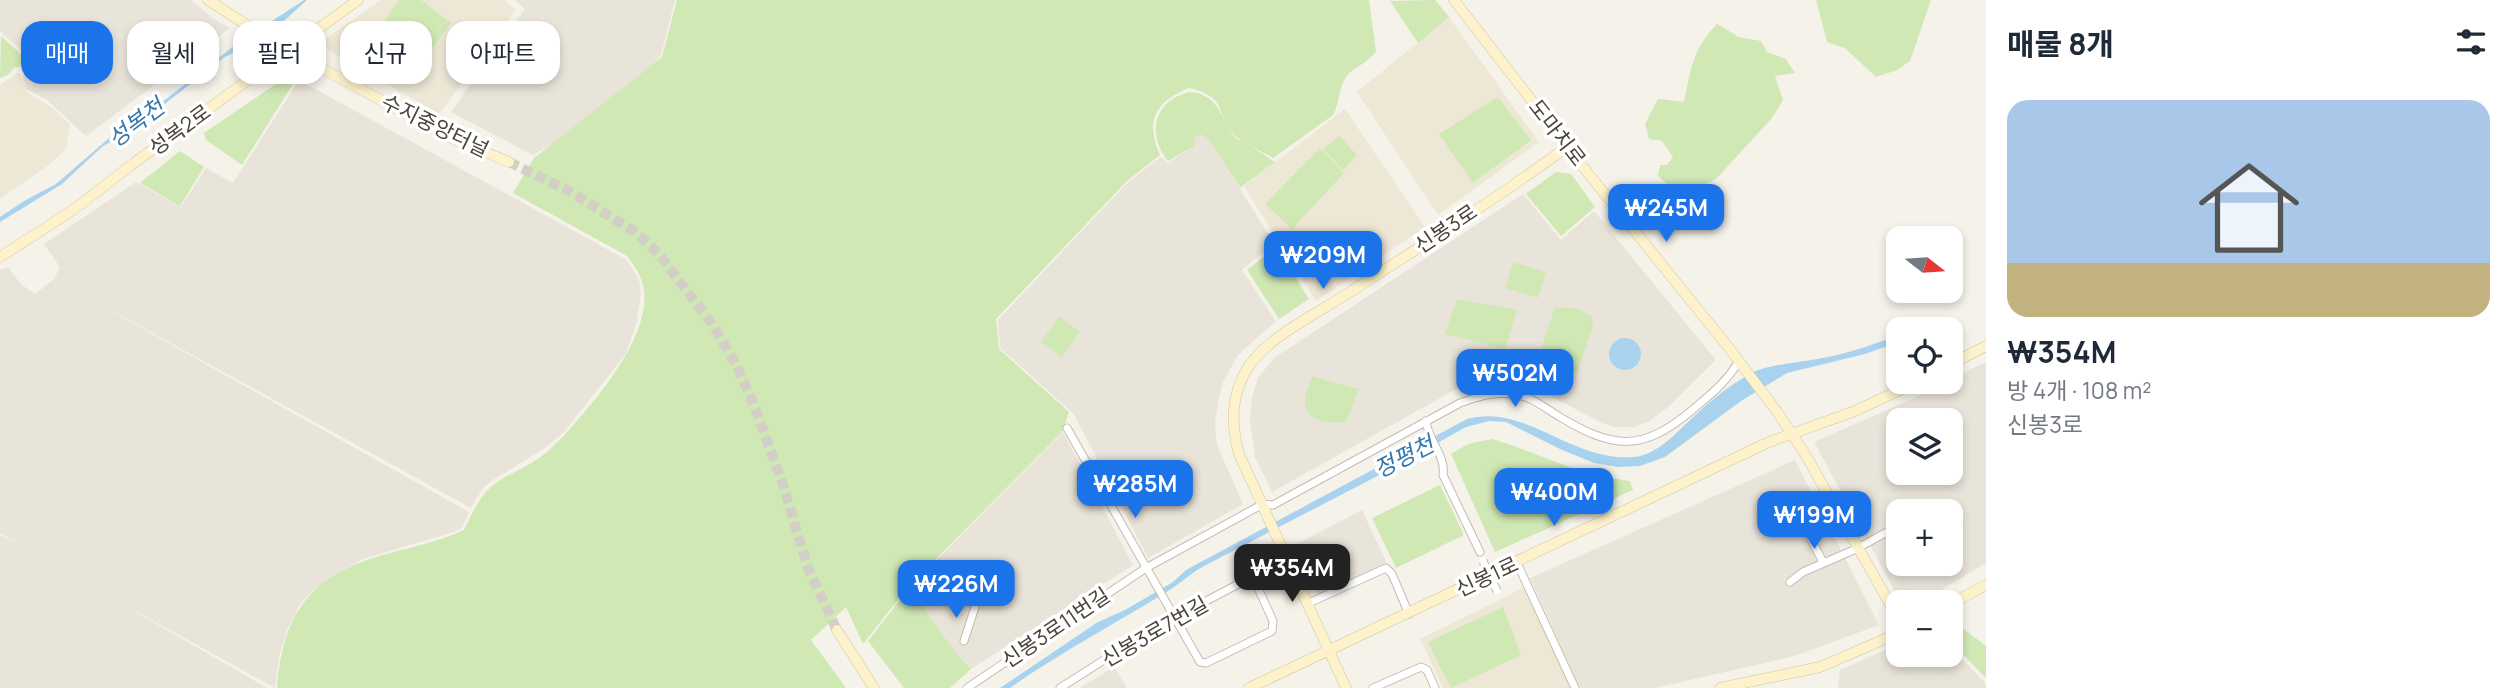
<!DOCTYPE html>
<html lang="ko">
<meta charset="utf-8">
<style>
body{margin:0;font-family:Manrope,"Noto Sans KR",sans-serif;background:#f6f6f7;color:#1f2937;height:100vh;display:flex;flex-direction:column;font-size:26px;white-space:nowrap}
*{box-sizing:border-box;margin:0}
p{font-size:23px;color:#747a83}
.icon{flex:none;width:38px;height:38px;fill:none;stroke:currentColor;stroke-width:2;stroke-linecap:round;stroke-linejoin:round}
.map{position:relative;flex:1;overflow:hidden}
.panel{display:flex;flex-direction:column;background:#fff;width:525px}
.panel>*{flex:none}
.banner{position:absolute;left:21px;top:21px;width:665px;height:63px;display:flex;gap:14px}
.needle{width:46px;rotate:107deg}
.controls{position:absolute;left:1886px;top:226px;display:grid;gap:14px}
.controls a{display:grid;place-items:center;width:77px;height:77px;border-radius:14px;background:#fff;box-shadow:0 4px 10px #0003;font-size:35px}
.price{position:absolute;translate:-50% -60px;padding:0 16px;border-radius:14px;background:#1a73e8;color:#fff;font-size:23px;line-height:46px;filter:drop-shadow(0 2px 4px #0008)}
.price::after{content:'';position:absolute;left:50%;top:42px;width:21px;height:16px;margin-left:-10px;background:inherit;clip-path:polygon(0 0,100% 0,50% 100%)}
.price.active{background:#222;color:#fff}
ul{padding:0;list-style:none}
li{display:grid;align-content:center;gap:14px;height:371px;padding:0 21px}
li span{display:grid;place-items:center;height:217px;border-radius:21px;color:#555}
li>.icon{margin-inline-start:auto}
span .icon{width:126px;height:126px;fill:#fffc;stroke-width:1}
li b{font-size:30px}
h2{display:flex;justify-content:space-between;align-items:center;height:84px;padding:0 21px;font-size:30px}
.chip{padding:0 24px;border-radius:21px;background:#fff;box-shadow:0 4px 10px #0003;font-size:24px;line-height:63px}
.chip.active{background:#1a73e8;color:#fff}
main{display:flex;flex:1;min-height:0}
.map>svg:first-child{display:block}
.residential{fill:#e9e4d9;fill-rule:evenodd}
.education{fill:#ede7d5}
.green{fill:#d0e8b4}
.water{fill:#a9d2ef}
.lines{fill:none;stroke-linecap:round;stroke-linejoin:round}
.secondary-tunnel{stroke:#d3cfc6;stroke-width:10;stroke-dasharray:10 5;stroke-linecap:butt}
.street-casing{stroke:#c3bdb0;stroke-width:9}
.secondary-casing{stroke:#d3c69b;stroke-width:11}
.street{stroke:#fff;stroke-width:7}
.secondary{stroke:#fdf2cc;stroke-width:10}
.street-bridge-casing{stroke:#c3bdb0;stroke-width:9;stroke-linecap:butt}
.street-bridge{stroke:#fff;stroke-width:7}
.labels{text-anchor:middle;stroke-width:7;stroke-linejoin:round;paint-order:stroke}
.street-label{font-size:21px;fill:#494338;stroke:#fff}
.water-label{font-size:23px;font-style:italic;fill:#3077ac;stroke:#fff}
</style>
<main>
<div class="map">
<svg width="1986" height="688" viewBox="0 0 1986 688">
<rect width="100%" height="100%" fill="#f5f2ea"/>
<g class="residential">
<path d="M0,0H191L214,19L230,28L86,136L47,100L26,89L23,78L27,56L0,31Z"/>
<path d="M515,0H675L661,55L631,99L533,155L451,112L525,9Z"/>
<path d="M299,80L625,259L633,269L639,280L641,292L636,325L625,355L563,433L545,448L493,480L483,488L471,508L65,285L469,512L462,528L454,532L363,559L333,575L310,593L299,606L287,630L279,656L275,688L117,601L267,688H0V535L17,543L0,533V270L8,267L21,284L35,294L54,279L60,267L44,244L136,182L181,207L206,168L233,183Z"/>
<path d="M1197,134H1200L1209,140L1274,243L1242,270L1276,321L1238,355L1223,382L1218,402L1215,423L1217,445L1243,504L1148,558L1074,414L1000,348L998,320L1128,182L1161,157L1168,163L1193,146Z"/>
<path d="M1523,194L1561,240L1594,211L1716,360L1668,407L1648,422L1635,427H1614L1602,423L1537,389L1511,380H1484L1474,382L1460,387L1272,492L1255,457L1250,421L1252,398L1258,378L1274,358Z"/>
<path d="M1986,362V563L1921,602H1901L1814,442L1951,382V379ZM1899,420H1951V472H1899ZM1899,511H1951V564H1899Z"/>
<path d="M1063,432L1133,565L971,669L956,653L909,588Z"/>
<path d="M1795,460L1879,625L1795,656L1655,688H1580L1530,578Z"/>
<path d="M1362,510L1387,564L1318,595L1293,546Z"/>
<path d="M1899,644V654H1951V648L1986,684V688H1838L1840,670Z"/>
<path d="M1114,667L1127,688H1080Z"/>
</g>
<g class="education">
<path d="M381,0H504L516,10L439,114L323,47L324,40Z"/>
<path d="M1449,17L1539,142L1438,215L1357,92Z"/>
<path d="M17,73L20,74L27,92L54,109L70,125L66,149L46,167L0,199V85Z"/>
<path d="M1345,109L1425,227L1316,301L1244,186Z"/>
<path d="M1523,588L1573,688H1443L1420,639Z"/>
</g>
<g class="green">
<path d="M399,0H421L451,23L408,80L365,50Z"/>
<path d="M677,0H1369L1376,51C1365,66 1354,66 1346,77C1338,89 1340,103 1333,115L1273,158C1265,153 1239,141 1235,136C1215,112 1228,97 1189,88C1155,102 1145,120 1160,155L1127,181L996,319L999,349L1069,412L1062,432L908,587L863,644L846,607L811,640L846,688H277C283,618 306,578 376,557C406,548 436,543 464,530C470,518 476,504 485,493C500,476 521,471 539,458C555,447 568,431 581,416C607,386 658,323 641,279C638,270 632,263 627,256L513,193L534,158L662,57Z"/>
<path d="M1435,0L1449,17L1418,43L1390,1Z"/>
<path d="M1816,0H1931L1910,61L1897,70L1876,77L1845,48L1827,42Z"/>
<path d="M1717,24L1739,37L1761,41L1767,52L1786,59L1795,73L1775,76L1783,100L1772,118L1717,178L1704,185L1667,184L1658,176L1660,165H1667L1673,157L1662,141L1649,139L1645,124L1658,99L1684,102C1691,69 1692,50 1717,24Z"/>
<path d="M1,36L23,56L24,62L19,67H15L8,75L0,78Z"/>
<path d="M292,73L298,76L242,165L206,140L204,133Z"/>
<path d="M1190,92C1219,94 1221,119 1236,139L1246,143L1275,162L1240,188L1209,140L1200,134L1195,138L1194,146L1168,161C1146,134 1154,100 1190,92Z"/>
<path d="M1498,97L1531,140L1473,183L1439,134Z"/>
<path d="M1339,136L1357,155L1343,170L1323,149Z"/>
<path d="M1320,148L1344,173L1292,229L1265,204Z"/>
<path d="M180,151L204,167L180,206L140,183Z"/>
<path d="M1556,172L1571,174L1595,207L1561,236L1526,194Z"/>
<path d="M1276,247L1309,299L1279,319L1247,270Z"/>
<path d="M1513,262L1546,272L1538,298L1505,288Z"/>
<path d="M1457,299L1517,310L1505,349L1445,334Z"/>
<path d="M1555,307L1576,308L1591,316L1593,325L1577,374L1537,361Z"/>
<path d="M1059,316L1080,332L1062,357L1041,342Z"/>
<path d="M1312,376L1358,389L1349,416L1345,422C1328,424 1304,422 1305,399C1306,392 1310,383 1312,376Z"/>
<path d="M1492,439L1517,447L1590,475L1630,481L1633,490L1495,552L1451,454L1468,444Z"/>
<circle cx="1168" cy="491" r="13"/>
<path d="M1440,485L1464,535L1396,568L1372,518Z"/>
<path d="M909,588L956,653L971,669L950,688H904L868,641Z"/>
<path d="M1503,607L1521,655L1451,688L1428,642Z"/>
<path d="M1953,621L1986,646V678L1951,642Z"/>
</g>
<g class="water">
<path d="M304,0H307L284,21H279L254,42L225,57L126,134L103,146L62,184L0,222V217L24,201L56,184L115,133L161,103L234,46Z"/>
<path d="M1899,335V342L1865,354L1787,373L1741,401L1665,457L1640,466L1618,467L1594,463L1560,449L1506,422L1489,421L1466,427L1389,470L1204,566C1191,573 1181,583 1168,591C1115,624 1061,652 1010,688H1000L1098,622L1125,610L1173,582L1186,570L1467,419C1526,403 1571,462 1634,457C1657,455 1676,433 1691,419C1709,402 1728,386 1750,374C1766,364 1807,362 1828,357C1852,352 1875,344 1899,335Z"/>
<circle cx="1625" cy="354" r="16"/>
</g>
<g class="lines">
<path class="secondary-tunnel" d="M509,162L569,191L635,232L658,253L712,324L736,364L754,405L782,482L808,568L837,630"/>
<defs>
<g id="street">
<path d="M1426,421C1428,441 1446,455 1443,475L1480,552"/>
<path d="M1067,428L1200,662L1206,663L1272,631L1273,621L1253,577"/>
<path d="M1802,522L1823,562"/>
<path d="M1517,563L1575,688"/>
<path d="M1790,582L1803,572L1856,549L1887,532"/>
<path d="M1309,603L1386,568L1392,574L1409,614"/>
<path d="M964,641L975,607"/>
<path d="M967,688L1146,568L1263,504L1273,505L1460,403C1477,397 1494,391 1513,394C1531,396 1545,408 1560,417C1613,449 1642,452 1691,411C1711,394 1725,384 1739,361"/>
<path d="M1060,688L1151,630L1288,558"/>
<path d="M1373,688L1421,667L1427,670L1435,688"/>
</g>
<g id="secondary">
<path d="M208,0L275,43L455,140L509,162"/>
<path d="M1454,0L1583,167L1729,348L1778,413L1805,454L1899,620"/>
<path d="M0,257L73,210L134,163L358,0"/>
<path d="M1951,364L1986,346"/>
<path d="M1951,604L1986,585"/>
<path d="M837,630L874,688"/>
<path d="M1249,688L1769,442L1855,411L1917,382"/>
<path d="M1346,688L1239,454C1230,422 1231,391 1251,363C1272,335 1321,311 1350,292C1423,245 1497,198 1567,147"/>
<path d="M1720,688L1820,667L1899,633"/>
</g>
</defs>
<use href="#street" class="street-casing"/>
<use href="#secondary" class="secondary-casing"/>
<use href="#street" class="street"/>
<use href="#secondary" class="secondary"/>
<defs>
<path id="street-bridge" d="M1483,561L1497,591"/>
</defs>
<use href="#street-bridge" class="street-bridge-casing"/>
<use href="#street-bridge" class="street-bridge"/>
</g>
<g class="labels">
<g class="street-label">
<text transform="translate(435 126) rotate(26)" y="7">수지중앙터널</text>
<text transform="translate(180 130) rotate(-36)" y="7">성복2로</text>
<text transform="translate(1557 133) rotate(52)" y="7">도마치로</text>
<text transform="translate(1446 229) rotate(-34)" y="7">신봉3로</text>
<text transform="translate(1487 577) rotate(-25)" y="7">신봉1로</text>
<text transform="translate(1056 628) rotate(-34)" y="7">신봉3로11번길</text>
<text transform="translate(1155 632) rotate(-30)" y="7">신봉3로7번길</text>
</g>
<g class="water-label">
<text transform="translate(136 123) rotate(-37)" y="8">성복천</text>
<text transform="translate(1404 457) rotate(-27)" y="8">정평천</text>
</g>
</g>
</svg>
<div class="controls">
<a><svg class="needle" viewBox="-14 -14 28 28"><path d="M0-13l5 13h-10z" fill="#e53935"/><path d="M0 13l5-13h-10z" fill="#747a83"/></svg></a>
<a><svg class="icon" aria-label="locate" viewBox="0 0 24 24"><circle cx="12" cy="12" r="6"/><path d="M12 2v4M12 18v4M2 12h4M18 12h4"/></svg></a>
<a><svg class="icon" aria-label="layers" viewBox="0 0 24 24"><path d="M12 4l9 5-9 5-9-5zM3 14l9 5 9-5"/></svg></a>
<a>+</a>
<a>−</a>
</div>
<b class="price" style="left:1666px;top:244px">₩245M</b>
<b class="price" style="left:1323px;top:291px">₩209M</b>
<b class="price" style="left:1515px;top:409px">₩502M</b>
<b class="price" style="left:1135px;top:520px">₩285M</b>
<b class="price" style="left:1554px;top:528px">₩400M</b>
<b class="price" style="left:1814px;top:551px">₩199M</b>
<b class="price active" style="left:1292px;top:604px">₩354M</b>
<b class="price" style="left:956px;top:620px">₩226M</b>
<div class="banner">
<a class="chip active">매매</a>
<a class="chip">월세</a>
<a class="chip">필터</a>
<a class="chip">신규</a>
<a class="chip">아파트</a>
</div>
</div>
<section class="panel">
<h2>매물 8개<svg class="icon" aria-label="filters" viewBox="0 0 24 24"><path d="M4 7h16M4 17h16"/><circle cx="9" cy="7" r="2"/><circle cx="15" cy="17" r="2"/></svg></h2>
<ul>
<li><span style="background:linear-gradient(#a9c7e8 75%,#c2b280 0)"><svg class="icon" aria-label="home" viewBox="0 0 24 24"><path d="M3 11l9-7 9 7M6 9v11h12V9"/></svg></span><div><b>₩354M</b><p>방 4개 · 108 m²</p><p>신봉3로</p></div></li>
</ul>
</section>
</main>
